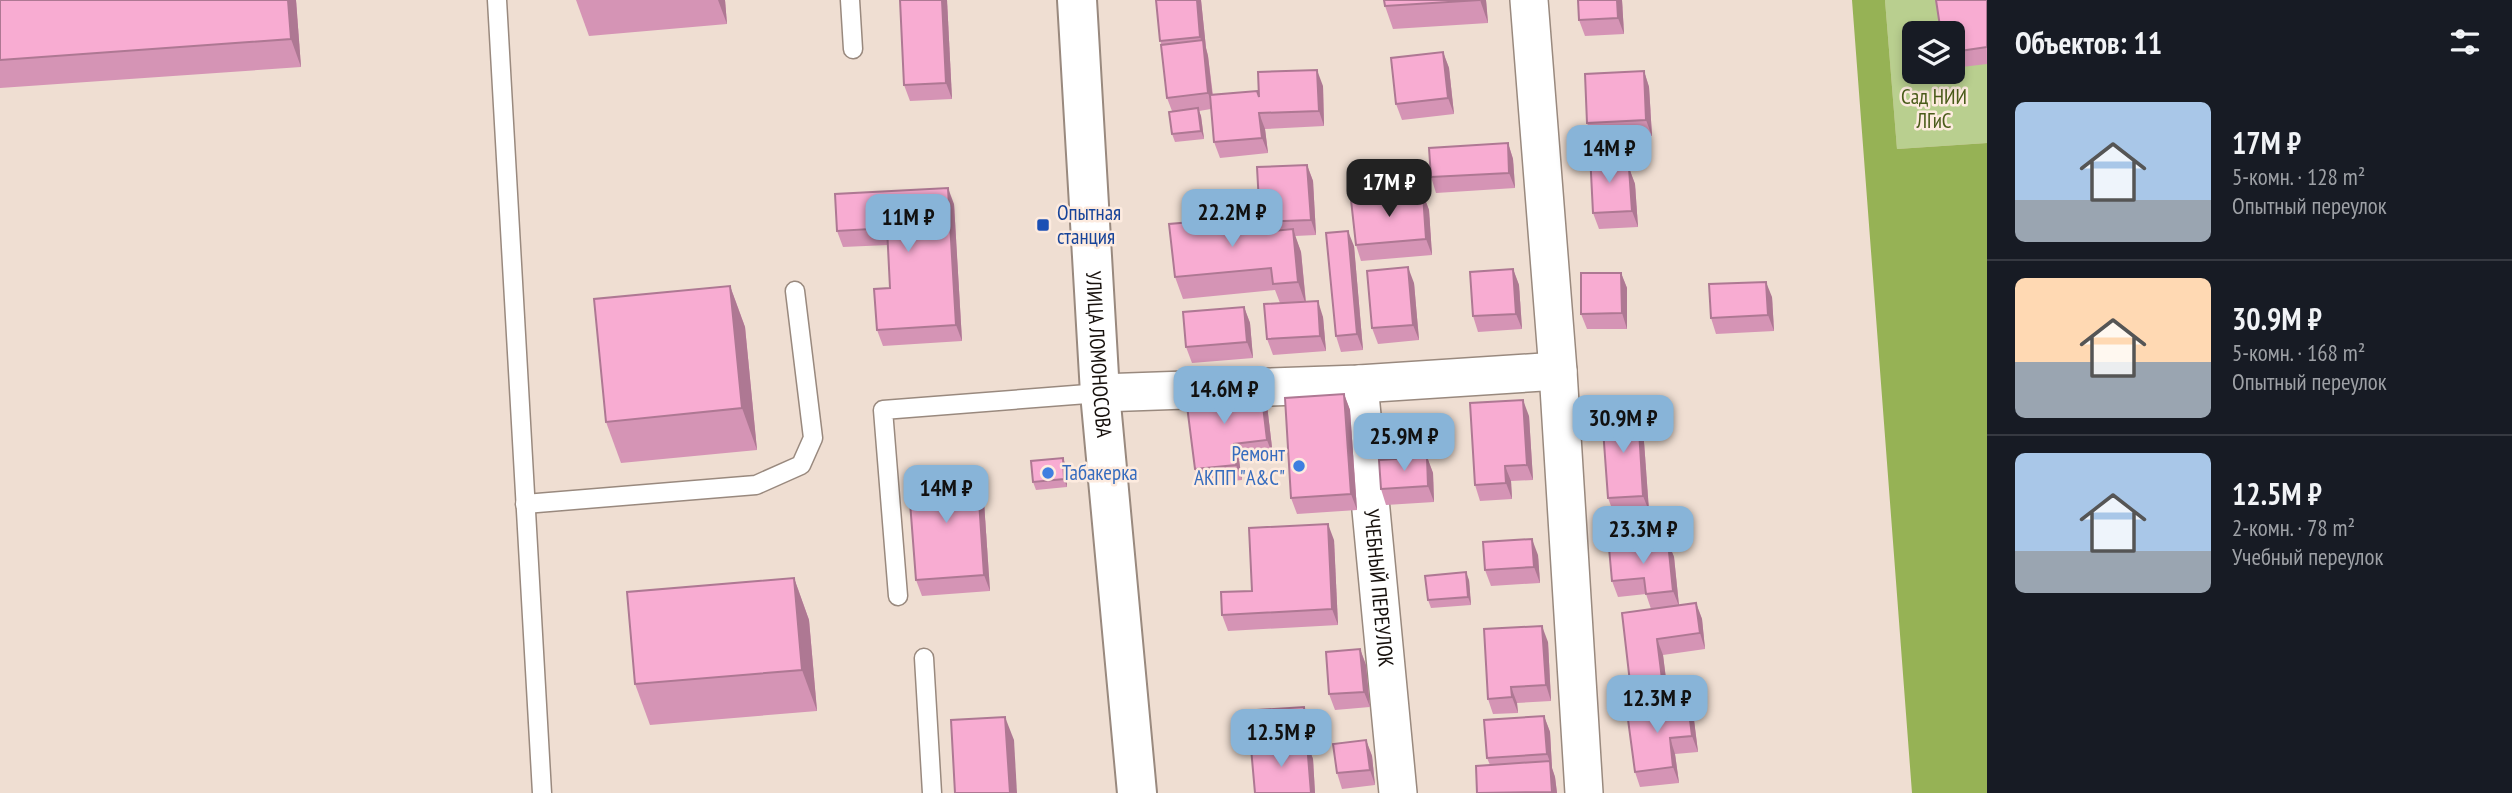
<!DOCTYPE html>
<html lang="ru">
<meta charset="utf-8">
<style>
body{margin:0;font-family:"PT Sans Narrow",sans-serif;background:#242831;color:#f1f3f6;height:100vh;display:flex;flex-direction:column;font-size:26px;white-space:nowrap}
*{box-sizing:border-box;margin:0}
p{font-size:23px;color:#9ea1a6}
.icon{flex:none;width:38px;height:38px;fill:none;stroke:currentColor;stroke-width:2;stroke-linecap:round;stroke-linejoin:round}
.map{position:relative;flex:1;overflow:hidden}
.panel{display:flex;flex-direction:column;background:#171b24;width:525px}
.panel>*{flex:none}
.controls{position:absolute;left:1902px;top:21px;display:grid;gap:14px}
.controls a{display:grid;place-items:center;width:63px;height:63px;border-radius:10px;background:#171b24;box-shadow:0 4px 10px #0003;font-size:35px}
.price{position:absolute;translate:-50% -60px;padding:0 16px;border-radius:14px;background:#88b4d8;color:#111;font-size:23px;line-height:46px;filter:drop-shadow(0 2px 4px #0008)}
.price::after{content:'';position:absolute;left:50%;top:42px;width:21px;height:16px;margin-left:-10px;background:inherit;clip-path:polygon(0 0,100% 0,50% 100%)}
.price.current{background:#222;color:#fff}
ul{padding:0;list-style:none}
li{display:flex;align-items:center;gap:21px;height:175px;padding:0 28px}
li+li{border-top:2px solid #363941}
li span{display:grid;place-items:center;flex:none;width:196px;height:140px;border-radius:10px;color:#555}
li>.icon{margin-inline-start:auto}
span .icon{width:84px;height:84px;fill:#fffc;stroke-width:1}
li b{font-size:30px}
h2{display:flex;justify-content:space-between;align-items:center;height:84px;padding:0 28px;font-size:30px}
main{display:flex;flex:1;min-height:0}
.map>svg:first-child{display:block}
.green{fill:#b9cf8f;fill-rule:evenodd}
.forest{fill:#96b255}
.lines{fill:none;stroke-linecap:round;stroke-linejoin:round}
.lane-casing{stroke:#99897e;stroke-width:21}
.street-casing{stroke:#99897e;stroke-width:40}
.secondary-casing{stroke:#99897e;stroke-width:42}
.lane{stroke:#fff;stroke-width:18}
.street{stroke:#fff;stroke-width:37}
.secondary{stroke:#fff;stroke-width:38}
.wall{fill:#d594b5}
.shaded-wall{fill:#ae7893}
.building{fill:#f8acd2;stroke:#ae7893;stroke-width:2}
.transit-dot{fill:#1a4fb4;stroke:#fdebdf;stroke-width:2.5}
.shop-dot{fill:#3f7fe0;stroke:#fdebdf;stroke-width:2.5}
.labels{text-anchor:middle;stroke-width:5;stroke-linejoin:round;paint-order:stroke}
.park-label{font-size:21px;fill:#4a5c1a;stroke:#fdebdf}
.transit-label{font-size:21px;fill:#164399;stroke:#fdebdf;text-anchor:start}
.street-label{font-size:21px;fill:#16100c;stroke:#fdebdf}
.shop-label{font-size:21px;fill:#366cbe;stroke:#fdebdf;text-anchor:end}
</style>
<main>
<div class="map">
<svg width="1987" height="793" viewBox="0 0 1987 793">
<rect width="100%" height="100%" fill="#efded2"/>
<path class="green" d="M1885,0H1987V143L1897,149ZM1914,33H1953V72H1914Z"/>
<path class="forest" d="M1852,0H1885L1897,149L1987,143V793H1912Z"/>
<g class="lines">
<defs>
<g id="lane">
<path d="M497,0L542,793"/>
<path d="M850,0L853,49"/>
<path d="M525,504L756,485L801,465L813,438L795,291"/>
<path d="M898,596L883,410L1100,393"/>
<path d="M924,658L932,793"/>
</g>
<g id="street">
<path d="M1529,0L1558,371L1584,793"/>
<path id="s1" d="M1359,384L1398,793"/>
<path d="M1100,393L1359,384L1558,371"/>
</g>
<g id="secondary">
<path id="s2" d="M1077,0L1100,393L1137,793"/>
</g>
</defs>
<use href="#lane" class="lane-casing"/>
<use href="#street" class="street-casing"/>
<use href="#secondary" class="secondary-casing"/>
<use href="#lane" class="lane"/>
<use href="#street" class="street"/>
<use href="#secondary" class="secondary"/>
</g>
<g class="wall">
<path d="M0,0H296L301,67L0,88Z"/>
<path d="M576,0H725L727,24L589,36Z"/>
<path d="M900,0H947L952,99L910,101L904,85Z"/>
<path d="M1156,0H1201L1206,48L1208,56L1213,95L1259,96L1323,86L1324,126L1265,129L1268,153L1220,158L1214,142L1211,109L1199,111L1201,116L1204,139L1175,142L1172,134V111L1167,98Z"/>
<path d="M1384,0H1486L1488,23L1393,29L1385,6Z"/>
<path d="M1578,0H1622L1624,34L1585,36L1579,20Z"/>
<path d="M1987,0V64L1953,68V33Z"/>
<path d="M1443,52L1449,68L1454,114L1402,120L1396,104Z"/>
<path d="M1644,71L1649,87L1652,136L1593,139L1587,123Z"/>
<path d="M1508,143L1513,159L1515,188L1436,193L1431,177Z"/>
<path d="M1307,165L1313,181L1316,235L1295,236L1301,252L1306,302L1323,317L1326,351L1273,355L1267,339L1280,303L1275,290L1183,299L1175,277L1256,233L1264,232L1260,222Z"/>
<path d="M1629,168L1635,184L1638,227L1599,229L1593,213L1618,169Z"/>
<path d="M1423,194L1429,210L1432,255L1361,261L1356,245Z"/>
<path d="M954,204L962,341L883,346L877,330L890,288L888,245L843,247L837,231Z"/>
<path d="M1354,246L1363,350L1341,352L1336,336Z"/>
<path d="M1513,269L1519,285L1522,329L1478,332L1473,316Z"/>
<path d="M1621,273L1627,288V329H1587L1581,314Z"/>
<path d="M1414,283L1419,340L1378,344L1372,328Z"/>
<path d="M730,286L745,327L757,450L621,463L606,422Z"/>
<path d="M1772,297L1774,331L1716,334L1711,318Z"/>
<path d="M1244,307L1250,323L1253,358L1192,363L1186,347Z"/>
<path d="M1344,394L1350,410L1357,510L1297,514L1291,498Z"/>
<path d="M1267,405L1273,456L1239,460L1242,480L1201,485L1195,469Z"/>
<path d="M1638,413L1643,428L1649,511L1614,514L1608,498Z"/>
<path d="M1529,416L1533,480L1511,481L1512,499L1480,501L1475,485Z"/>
<path d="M1427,457L1433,473L1434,502L1386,505L1381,489Z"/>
<path d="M1066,466L1067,487L1036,490L1033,482Z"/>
<path d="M977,471L983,487L990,591L922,596L916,580Z"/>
<path d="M1334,540L1338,625L1228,631L1222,615L1252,591Z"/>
<path d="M1668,542L1674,557L1679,605L1696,603L1702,619L1705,649L1663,655L1669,703L1637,707L1631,691L1651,609L1646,594L1618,597L1612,581Z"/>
<path d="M1538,555L1540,583L1491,586L1485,570Z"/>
<path d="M794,578L809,620L817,711L650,725L635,684Z"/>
<path d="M1469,580L1471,605L1431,608L1428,600Z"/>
<path d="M1548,642L1551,701L1517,703L1518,713L1493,714L1488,699Z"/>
<path d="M1360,649L1366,665L1370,707L1335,710L1329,694Z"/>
<path d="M1627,712L1694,720L1698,752L1675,754L1679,783L1640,787L1635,772Z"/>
<path d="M1544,716L1550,732L1552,768L1555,777L1557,793H1477L1490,765L1487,758Z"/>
<path d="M1310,723L1312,746H1308L1313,759L1315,793H1255L1251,750H1248L1243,734Z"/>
<path d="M1366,740L1372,756L1375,785L1342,789L1337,773Z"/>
</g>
<g class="shaded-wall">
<path d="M288,0H296L301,67L291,39Z"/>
<path d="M718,0H725L727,24Z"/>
<path d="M942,0H947L952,99L946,83Z"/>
<path d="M1197,0H1201L1206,48L1208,56L1214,109L1208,93L1203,45L1200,37Z"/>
<path d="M1480,0H1486L1488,23Z"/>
<path d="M1617,0H1622L1624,34L1618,18Z"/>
<path d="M1443,52L1449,68L1454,114L1448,98Z"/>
<path d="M1317,70L1323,86L1324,126L1319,111Z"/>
<path d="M1644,71L1649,87L1652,136L1646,120Z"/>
<path d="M1198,108L1201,116L1204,139L1201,131Z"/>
<path d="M1259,113L1265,129L1268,153L1262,138Z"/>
<path d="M1508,143L1513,159L1515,188L1509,173Z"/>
<path d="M1612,152L1618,168L1619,185L1613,169Z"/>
<path d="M1307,165L1313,181L1316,235L1311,220Z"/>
<path d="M1629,168L1635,184L1638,227L1632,211Z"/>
<path d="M948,188L954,204L962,341L956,325Z"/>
<path d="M1423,194L1429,210L1432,255L1426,239Z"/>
<path d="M1251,217L1259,239L1252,233Z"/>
<path d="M1293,229L1301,252L1306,305L1298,282Z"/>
<path d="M1348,231L1354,246L1363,350L1357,334Z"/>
<path d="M1408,267L1414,283L1419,340L1413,325Z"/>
<path d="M1513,269L1519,285L1522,329L1516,314Z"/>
<path d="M1621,273L1627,288V329L1622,313Z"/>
<path d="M1766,282L1772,297L1774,331L1768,315Z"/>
<path d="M730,286L745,327L757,450L742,408Z"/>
<path d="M1318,301L1323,317L1326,351L1320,336Z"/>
<path d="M1244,307L1250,323L1253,358L1247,342Z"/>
<path d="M1261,389L1267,405L1273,456L1267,440Z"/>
<path d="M1344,394L1350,410L1357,510L1351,494Z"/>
<path d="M1523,400L1529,416L1533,480L1527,465Z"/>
<path d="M1638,413L1643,428L1649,511L1643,496Z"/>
<path d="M1234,444L1239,460L1242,480L1236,465Z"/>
<path d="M1427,457L1433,473L1434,502L1428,486Z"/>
<path d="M1063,458L1066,466L1067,487L1064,479Z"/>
<path d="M1505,466L1511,481L1512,499L1506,483Z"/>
<path d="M977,471L983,487L990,591L984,575Z"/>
<path d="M1328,524L1334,540L1338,625L1332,609Z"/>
<path d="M1532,539L1538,555L1540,583L1534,567Z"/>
<path d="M1668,542L1674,557L1679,606L1673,591Z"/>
<path d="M1466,572L1469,580L1471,605L1468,597Z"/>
<path d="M794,578L809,620L817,711L802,670Z"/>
<path d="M1696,603L1702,619L1705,649L1700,633Z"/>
<path d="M1542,626L1548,642L1551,701L1546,685Z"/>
<path d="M1657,639L1663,655L1669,703L1663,687Z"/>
<path d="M1360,649L1366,665L1370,707L1364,692Z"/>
<path d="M1511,687L1517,703L1518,713L1512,697Z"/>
<path d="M1688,704L1694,720L1698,752L1692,736Z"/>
<path d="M1304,707L1310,723L1312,746L1306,730Z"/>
<path d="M1544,716L1550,732L1552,768L1555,777L1557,793H1553L1550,762L1547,754Z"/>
<path d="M1005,717L1014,740L1017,793H1010Z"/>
<path d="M1670,738L1675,754L1679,783L1673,767Z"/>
<path d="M1366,740L1372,756L1375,785L1370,770Z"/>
<path d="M1307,743L1313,759L1315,793H1311Z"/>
</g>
<g class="building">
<path d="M0,0H288L291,39L0,60Z"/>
<path d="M900,0H942L946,83L904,85Z"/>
<path d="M1156,0H1197L1200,37L1160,41Z"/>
<path d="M1384,0H1480L1385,6Z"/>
<path d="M1578,0H1617L1618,18L1579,20Z"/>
<path d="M1936,0H1987V47L1953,52V33H1941Z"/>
<path d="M1203,40L1208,93L1167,98L1161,45Z"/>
<path d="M1443,52L1448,98L1396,104L1391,58Z"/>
<path d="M1317,70L1319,111L1259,113L1262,138L1214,142L1210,95L1257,91L1259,97L1258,72Z"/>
<path d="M1644,71L1646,120L1587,123L1585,74Z"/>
<path d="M1198,108L1201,131L1172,134L1169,112Z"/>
<path d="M1508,143L1509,173L1431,177L1429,148Z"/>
<path d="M1612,152L1613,169L1629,168L1632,211L1593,213L1590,153Z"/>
<path d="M1307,165L1311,220L1260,222L1257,167Z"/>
<path d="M948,188L956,325L877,330L874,289L890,288L887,228L837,231L835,194Z"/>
<path d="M1423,194L1426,239L1356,245L1351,200Z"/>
<path d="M1251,217L1252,233L1293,229L1298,282L1273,284L1271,268L1175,277L1169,224Z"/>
<path d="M1348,231L1357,334L1336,336L1326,233Z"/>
<path d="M1408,267L1413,325L1372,328L1367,271Z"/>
<path d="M1513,269L1516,314L1473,316L1470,272Z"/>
<path d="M1581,273H1621L1622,313L1581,314Z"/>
<path d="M1766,282L1768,315L1711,318L1709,284Z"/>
<path d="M730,286L742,408L606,422L594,299Z"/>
<path d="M1318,301L1320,336L1267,339L1264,304Z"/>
<path d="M1244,307L1247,342L1186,347L1183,312Z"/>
<path d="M1261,389L1267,440L1234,444L1236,465L1195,469L1186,398Z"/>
<path d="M1344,394L1351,494L1291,498L1285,398Z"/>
<path d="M1523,400L1527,465L1505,466L1506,483L1475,485L1470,403Z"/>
<path d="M1638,413L1643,496L1608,498L1602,415Z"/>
<path d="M1427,457L1428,486L1381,489L1379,460Z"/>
<path d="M1063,458L1064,479L1033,482L1031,461Z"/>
<path d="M977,471L984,575L916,580L908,476Z"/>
<path d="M1328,524L1332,609L1222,615L1221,592L1252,591L1249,528Z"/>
<path d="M1532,539L1534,567L1485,570L1483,542Z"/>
<path d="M1668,542L1673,591L1646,594L1644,578L1612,581L1609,548Z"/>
<path d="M1466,572L1468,597L1428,600L1425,576Z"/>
<path d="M794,578L802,670L635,684L627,592Z"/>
<path d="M1696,603L1700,633L1657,639L1663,687L1631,691L1622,613Z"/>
<path d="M1542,626L1546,685L1511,687L1512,697L1488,699L1484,629Z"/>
<path d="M1360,649L1364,692L1329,694L1326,652Z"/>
<path d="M1688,704L1692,736L1670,738L1673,767L1635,772L1627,712Z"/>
<path d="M1304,707L1306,730L1243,734L1242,711Z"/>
<path d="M1544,716L1547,754L1487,758L1484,720Z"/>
<path d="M1005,717L1010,793H955L951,720Z"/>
<path d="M1366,740L1370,770L1337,773L1333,744Z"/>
<path d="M1307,743L1311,793H1255L1251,748Z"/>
<path d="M1550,761L1552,792L1477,793L1476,766Z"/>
</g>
<rect class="transit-dot" x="1036" y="218" width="14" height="14" rx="3.5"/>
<g class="shop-dot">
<circle cx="1299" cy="466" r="7"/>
<circle cx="1048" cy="473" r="7"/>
</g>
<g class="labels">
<g class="park-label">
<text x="1934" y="104">Сад НИИ<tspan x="1934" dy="24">ЛГиС</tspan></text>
</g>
<g class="transit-label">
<text x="1057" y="220">Опытная<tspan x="1057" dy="24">станция</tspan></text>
</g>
<g class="street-label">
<text dy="7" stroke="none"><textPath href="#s2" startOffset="355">УЛИЦА ЛОМОНОСОВА</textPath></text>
<text dy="7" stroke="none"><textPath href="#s1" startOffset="205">УЧЕБНЫЙ ПЕРЕУЛОК</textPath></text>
</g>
<g class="shop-label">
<text x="1285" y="461">Ремонт<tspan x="1285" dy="24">АКПП "A&amp;C"</tspan></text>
<text x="1062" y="480" text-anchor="start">Табакерка</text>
</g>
</g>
</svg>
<div class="controls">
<a><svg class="icon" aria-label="layers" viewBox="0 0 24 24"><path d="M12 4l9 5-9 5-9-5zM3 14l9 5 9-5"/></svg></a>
</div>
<b class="price" style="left:1609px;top:185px">14M ₽</b>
<b class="price current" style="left:1389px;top:219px">17M ₽</b>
<b class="price" style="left:1232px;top:249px">22.2M ₽</b>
<b class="price" style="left:908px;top:254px">11M ₽</b>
<b class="price" style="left:1224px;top:426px">14.6M ₽</b>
<b class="price" style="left:1623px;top:455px">30.9M ₽</b>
<b class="price" style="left:1404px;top:473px">25.9M ₽</b>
<b class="price" style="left:946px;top:525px">14M ₽</b>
<b class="price" style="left:1643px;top:566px">23.3M ₽</b>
<b class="price" style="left:1657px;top:735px">12.3M ₽</b>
<b class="price" style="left:1281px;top:769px">12.5M ₽</b>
</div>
<section class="panel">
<h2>Объектов: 11<svg class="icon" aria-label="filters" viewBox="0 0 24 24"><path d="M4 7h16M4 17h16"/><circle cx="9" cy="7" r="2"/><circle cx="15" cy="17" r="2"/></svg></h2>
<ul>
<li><span style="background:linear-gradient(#a9c7e8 70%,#9aa5b1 0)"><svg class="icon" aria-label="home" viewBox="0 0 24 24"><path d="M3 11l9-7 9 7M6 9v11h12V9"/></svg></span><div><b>17M ₽</b><p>5-комн. · 128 m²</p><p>Опытный переулок</p></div></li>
<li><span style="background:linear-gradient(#ffd9b3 60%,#9aa5b1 0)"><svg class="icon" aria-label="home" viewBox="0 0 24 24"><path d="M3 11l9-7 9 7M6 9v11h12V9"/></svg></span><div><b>30.9M ₽</b><p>5-комн. · 168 m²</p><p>Опытный переулок</p></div></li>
<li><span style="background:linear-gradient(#a9c7e8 70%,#9aa5b1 0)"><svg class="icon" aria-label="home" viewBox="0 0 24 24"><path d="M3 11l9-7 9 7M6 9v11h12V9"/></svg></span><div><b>12.5M ₽</b><p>2-комн. · 78 m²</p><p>Учебный переулок</p></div></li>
</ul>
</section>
</main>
